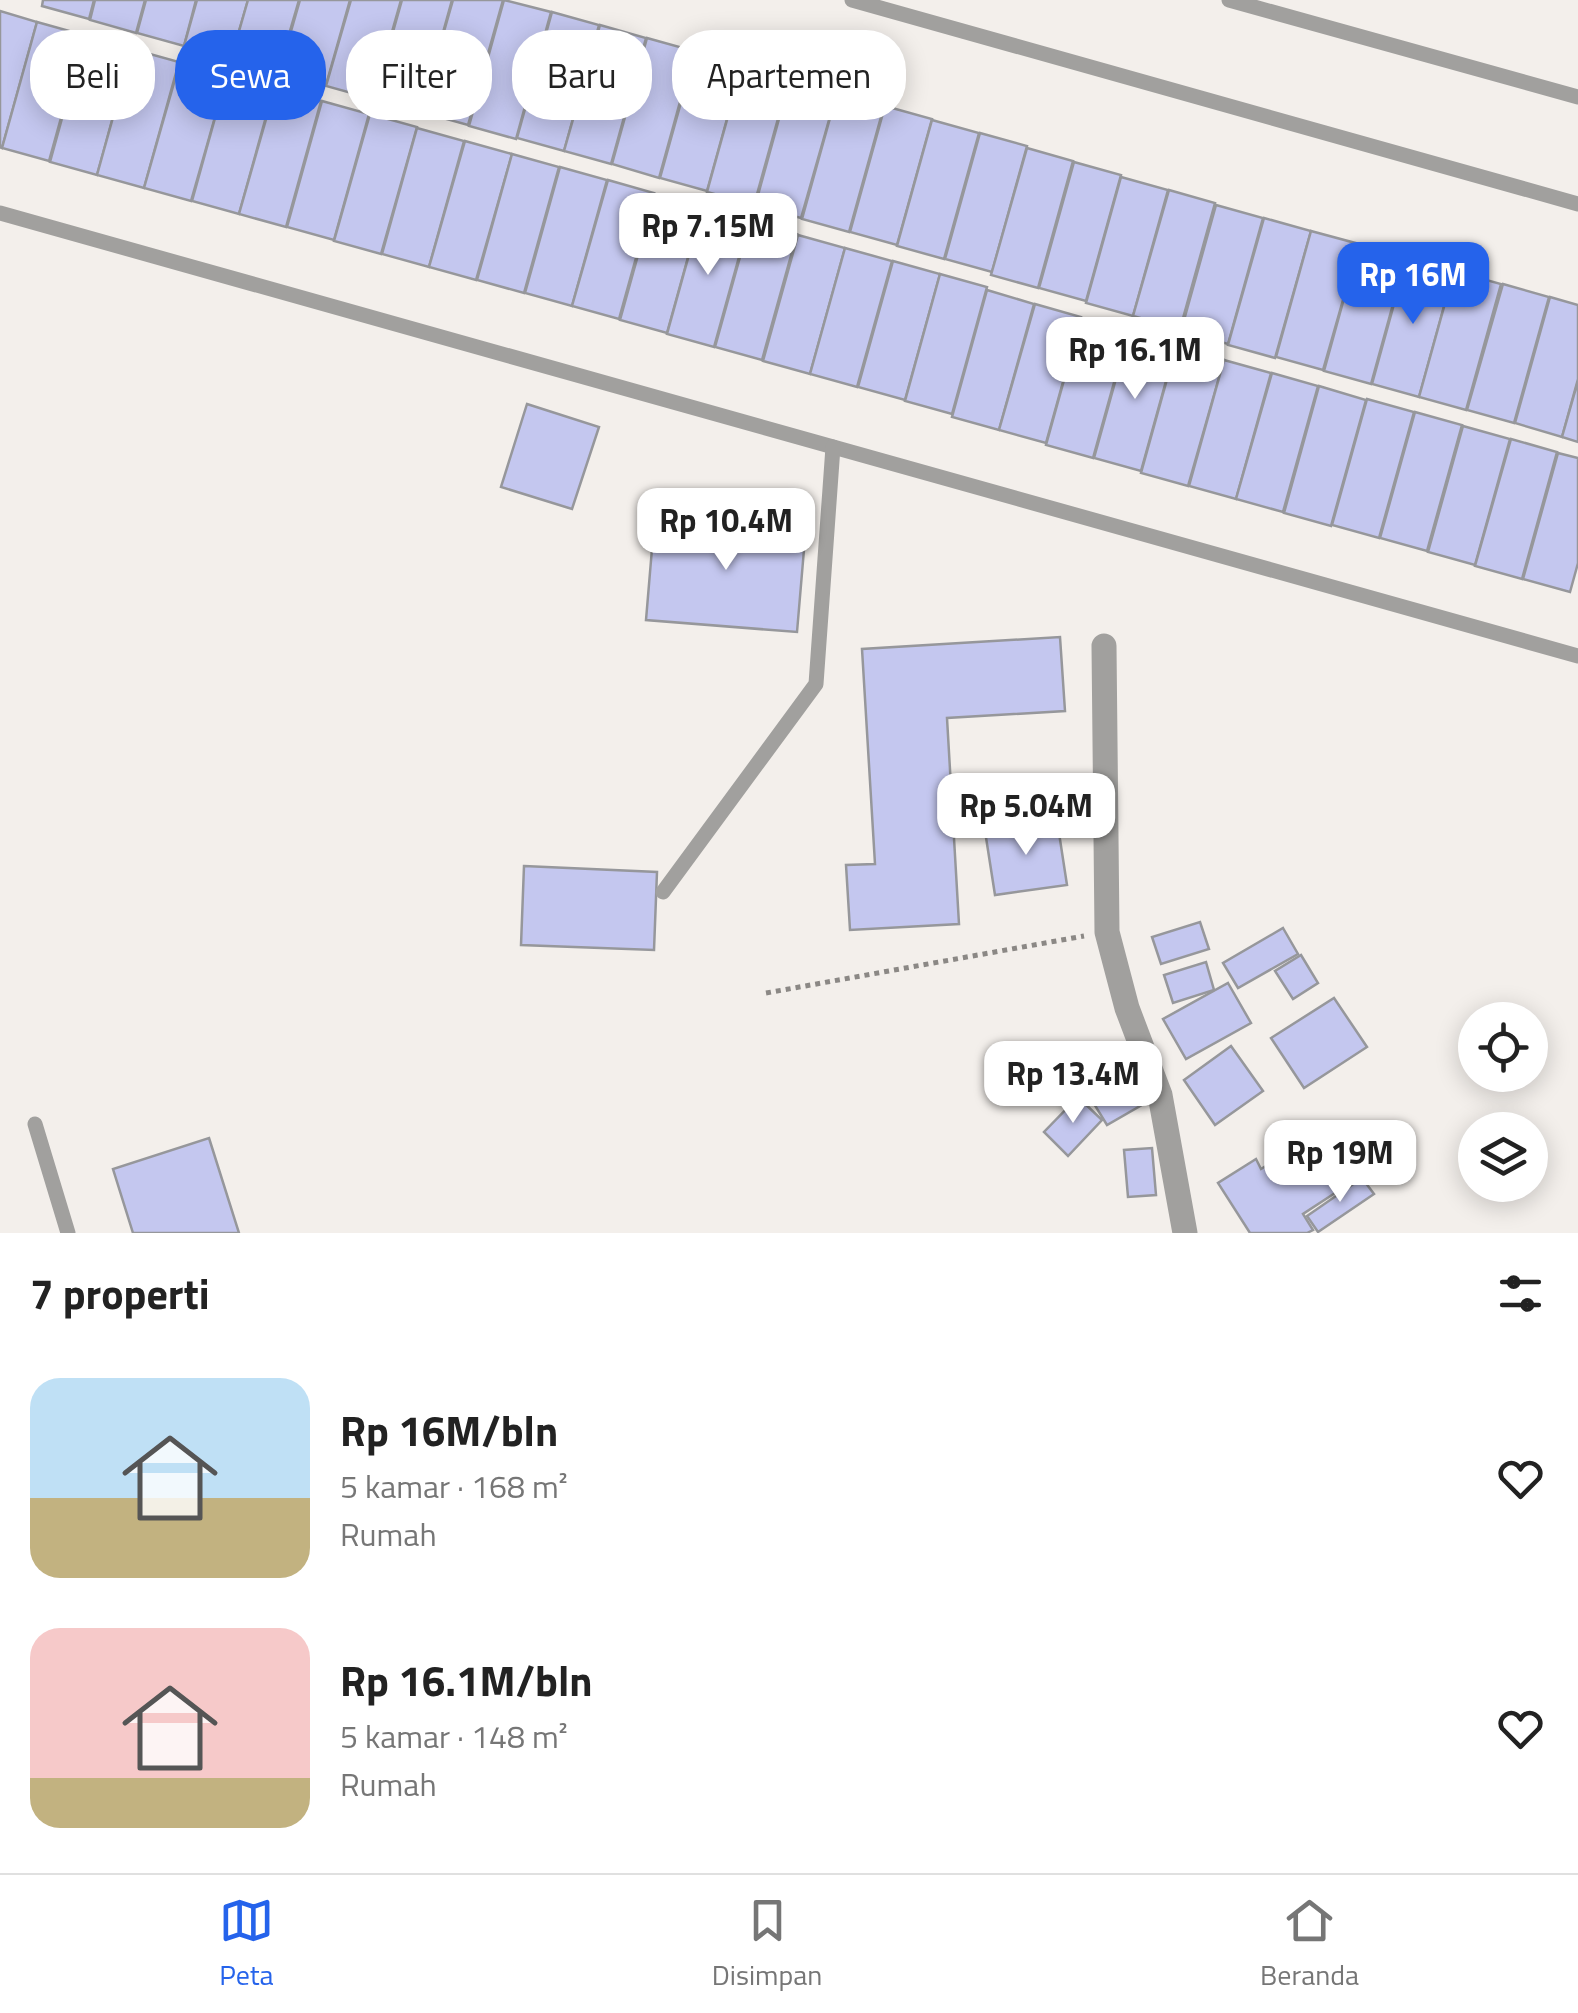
<!DOCTYPE html>
<html lang="id">
<meta charset="utf-8">
<style>
body{margin:0;font-family:"Titillium Web",sans-serif;background:#f6f6f6;color:#222;height:100vh;display:flex;flex-direction:column;font-size:38px;white-space:nowrap}
*{box-sizing:border-box;margin:0}
p{font-size:32px;color:#767676}
.icon{flex:none;width:55px;height:55px;fill:none;stroke:currentColor;stroke-width:2;stroke-linecap:round;stroke-linejoin:round}
.map{position:relative;height:1233px;overflow:hidden}
.details{display:flex;flex-direction:column;background:#fff;flex:1}
.details>*{flex:none}
.banner{position:absolute;left:30px;top:30px;width:1000px;height:90px;display:flex;gap:20px}
.fabs{position:absolute;left:1458px;top:1002px;display:grid;gap:20px}
.fabs a{display:grid;place-items:center;width:90px;height:90px;border-radius:50%;background:#fff;box-shadow:0 5px 25px #0003;font-size:50px}
.price{position:absolute;translate:-50% -85px;padding:0 22px;border-radius:20px;background:#fff;color:#222;font-size:32px;line-height:65px;filter:drop-shadow(0 2px 5px #0008)}
.price::after{content:'';position:absolute;left:50%;top:60px;width:30px;height:22px;margin-left:-15px;background:inherit;clip-path:polygon(0 0,100% 0,50% 100%)}
.price.on{background:#2563eb;color:#fff}
ul{padding:0;list-style:none}
li{display:flex;align-items:center;gap:30px;height:250px;padding:0 30px}
li span{display:grid;place-items:center;flex:none;width:280px;height:200px;border-radius:30px;color:#555}
li>.icon{margin-inline-start:auto}
span .icon{width:120px;height:120px;fill:#fffc;stroke-width:1}
li b{font-size:42px}
h2{display:flex;justify-content:space-between;align-items:center;height:120px;padding:0 30px;font-size:42px}
.tag{padding:0 35px;border-radius:40px;background:#fff;box-shadow:0 5px 25px #0003;font-size:35px;line-height:90px}
.tag.on{background:#2563eb;color:#fff}
.menu{display:flex;justify-content:space-around;align-items:center;height:140px;border-top:2px solid #e0e0e0;background:#fff;font-size:28px;color:#767676}
.menu a{display:grid;justify-items:center;gap:5px}
.menu .on{color:#2563eb}
.map>svg:first-child{display:block}
.building{fill:#c4c7ef;stroke:#96979b;stroke-width:2.5}
.lines{fill:none;stroke-linecap:round;stroke-linejoin:round}
.path{stroke:#8b8885;stroke-width:5;stroke-dasharray:5 5;stroke-linecap:butt}
.lane{stroke:#a1a09e;stroke-width:15}
.street{stroke:#a1a09e;stroke-width:25}
</style>
<div class="map">
<svg width="1578" height="1233" viewBox="0 0 1578 1233">
<rect width="100%" height="100%" fill="#f3efeb"/>
<g class="building">
<path d="M43,0H94L89,19L42,6Z"/>
<path d="M95,0H145L136,33L90,20Z"/>
<path d="M146,0H196L184,46L137,33Z"/>
<path d="M197,0H248L231,59L184,46Z"/>
<path d="M248,0H299L278,72L231,59Z"/>
<path d="M300,0H350L326,85L279,73Z"/>
<path d="M351,0H401L373,99L326,86Z"/>
<path d="M402,0H452L421,112L374,99Z"/>
<path d="M453,0H503L468,125L421,112Z"/>
<path d="M504,0L551,12L516,139L469,126Z"/>
<path d="M0,11L37,22L2,148L0,147Z"/>
<path d="M552,12L599,25L564,151L517,138Z"/>
<path d="M37,22L84,35L49,161L2,148Z"/>
<path d="M600,25L646,38L611,164L564,151Z"/>
<path d="M85,35L132,48L97,175L50,162Z"/>
<path d="M647,38L694,51L659,178L612,164Z"/>
<path d="M132,49L179,62L144,188L97,175Z"/>
<path d="M695,52L742,65L707,191L660,178Z"/>
<path d="M180,62L227,75L191,201L144,188Z"/>
<path d="M742,66L789,79L754,205L707,192Z"/>
<path d="M227,75L274,88L239,214L192,201Z"/>
<path d="M790,79L837,92L801,218L755,206Z"/>
<path d="M275,88L321,101L286,227L239,214Z"/>
<path d="M837,93L884,106L849,232L802,219Z"/>
<path d="M322,101L369,114L334,240L287,227Z"/>
<path d="M885,106L932,119L897,245L850,232Z"/>
<path d="M370,114L417,127L381,254L334,241Z"/>
<path d="M932,120L979,133L944,259L897,246Z"/>
<path d="M417,128L464,141L429,267L382,254Z"/>
<path d="M980,133L1027,146L992,272L945,259Z"/>
<path d="M465,141L512,154L476,280L429,267Z"/>
<path d="M1027,148L1073,161L1038,288L991,275Z"/>
<path d="M512,154L559,167L524,293L477,280Z"/>
<path d="M1074,162L1121,175L1086,301L1039,288Z"/>
<path d="M560,167L607,180L572,306L525,293Z"/>
<path d="M1121,177L1168,190L1133,316L1086,303Z"/>
<path d="M608,180L654,193L619,319L572,306Z"/>
<path d="M1169,190L1215,203L1180,329L1133,316Z"/>
<path d="M655,194L702,207L667,333L620,320Z"/>
<path d="M1216,205L1263,218L1228,344L1181,331Z"/>
<path d="M702,208L749,221L714,347L667,334Z"/>
<path d="M1264,218L1311,231L1275,358L1228,345Z"/>
<path d="M750,221L797,234L762,360L715,347Z"/>
<path d="M1311,231L1359,244L1323,370L1276,357Z"/>
<path d="M798,235L845,248L810,374L763,361Z"/>
<path d="M1359,244L1406,257L1371,384L1324,371Z"/>
<path d="M845,248L892,261L857,387L810,374Z"/>
<path d="M1407,257L1454,270L1419,397L1372,384Z"/>
<path d="M893,261L940,274L905,400L858,387Z"/>
<path d="M1454,271L1501,284L1466,410L1419,397Z"/>
<path d="M940,274L987,287L952,414L905,401Z"/>
<path d="M1503,284L1549,297L1514,423L1467,410Z"/>
<path d="M987,290L1034,304L999,430L952,417Z"/>
<path d="M1550,297L1578,305V379L1562,437L1515,423Z"/>
<path d="M1035,304L1081,317L1046,443L999,430Z"/>
<path d="M1081,319L1128,332L1093,458L1046,445Z"/>
<path d="M1129,332L1176,345L1141,471L1094,458Z"/>
<path d="M1176,347L1224,360L1188,486L1141,473Z"/>
<path d="M1224,360L1271,373L1236,499L1189,486Z"/>
<path d="M1272,373L1318,386L1283,512L1236,499Z"/>
<path d="M1578,381V442L1562,437Z"/>
<path d="M1319,386L1366,400L1331,526L1284,513Z"/>
<path d="M1367,399L1414,412L1379,538L1332,525Z"/>
<path d="M527,404L599,427L572,509L501,487Z"/>
<path d="M1415,412L1462,425L1427,551L1380,538Z"/>
<path d="M1463,426L1510,439L1475,565L1428,552Z"/>
<path d="M1511,439L1557,452L1522,579L1475,566Z"/>
<path d="M1558,453L1578,458V563L1570,592L1523,579Z"/>
<path d="M655,513L806,526L797,632L646,620Z"/>
<path d="M1060,637L1065,711L947,718L959,924L850,930L846,865L875,864L862,649Z"/>
<path d="M1057,820L1067,885L995,895L985,831Z"/>
<path d="M524,866L657,872L654,950L521,945Z"/>
<path d="M1200,922L1209,949L1161,964L1152,937Z"/>
<path d="M1283,928L1298,954L1238,988L1223,963Z"/>
<path d="M1301,955L1318,983L1293,999L1275,971Z"/>
<path d="M1206,962L1214,990L1173,1003L1164,975Z"/>
<path d="M1228,983L1251,1023L1186,1059L1163,1019Z"/>
<path d="M1334,998L1367,1047L1304,1088L1271,1038Z"/>
<path d="M1231,1046L1263,1091L1215,1125L1184,1080Z"/>
<path d="M1132,1075L1147,1102L1107,1125L1091,1099Z"/>
<path d="M1078,1097L1102,1120L1068,1156L1044,1132Z"/>
<path d="M209,1138L239,1233H133L113,1169Z"/>
<path d="M1320,1141L1327,1151L1333,1146L1355,1180L1303,1214L1313,1230L1307,1233H1250L1218,1183L1256,1159L1261,1169L1289,1151L1293,1158Z"/>
<path d="M1152,1148L1156,1195L1128,1197L1124,1150Z"/>
<path d="M1362,1178L1374,1194L1318,1232L1307,1216Z"/>
</g>
<g class="lines">
<path class="path" d="M766,993L1084,936"/>
<g class="lane">
<path d="M852,0L1578,204"/>
<path d="M1229,0L1578,97"/>
<path d="M0,213L1578,656"/>
<path d="M663,892L816,684L833,447"/>
<path d="M35,1124L68,1233"/>
</g>
<path class="street" d="M1104,646L1107,932L1127,1008L1160,1095L1185,1233"/>
</g>
</svg>
<div class="fabs">
<a><svg class="icon" aria-label="locate" viewBox="0 0 24 24"><circle cx="12" cy="12" r="6"/><path d="M12 2v4M12 18v4M2 12h4M18 12h4"/></svg></a>
<a><svg class="icon" aria-label="layers" viewBox="0 0 24 24"><path d="M12 4l9 5-9 5-9-5zM3 14l9 5 9-5"/></svg></a>
</div>
<b class="price" style="left:708px;top:278px">Rp 7.15M</b>
<b class="price on" style="left:1413px;top:327px">Rp 16M</b>
<b class="price" style="left:1135px;top:402px">Rp 16.1M</b>
<b class="price" style="left:726px;top:573px">Rp 10.4M</b>
<b class="price" style="left:1026px;top:858px">Rp 5.04M</b>
<b class="price" style="left:1073px;top:1126px">Rp 13.4M</b>
<b class="price" style="left:1340px;top:1205px">Rp 19M</b>
<div class="banner">
<a class="tag">Beli</a>
<a class="tag on">Sewa</a>
<a class="tag">Filter</a>
<a class="tag">Baru</a>
<a class="tag">Apartemen</a>
</div>
</div>
<section class="details">
<h2>7 properti<svg class="icon" aria-label="filters" viewBox="0 0 24 24"><path d="M4 7h16M4 17h16"/><circle cx="9" cy="7" r="2"/><circle cx="15" cy="17" r="2"/></svg></h2>
<ul>
<li><span style="background:linear-gradient(#bfe0f5 60%,#c2b280 0)"><svg class="icon" aria-label="home" viewBox="0 0 24 24"><path d="M3 11l9-7 9 7M6 9v11h12V9"/></svg></span><div><b>Rp 16M/bln</b><p>5 kamar · 168 m²</p><p>Rumah</p></div><svg class="icon" aria-label="heart" viewBox="0 0 24 24"><path d="M12 20l-8-8c-3-5 5-10 8-4 3-6 11-1 8 4z"/></svg></li>
<li><span style="background:linear-gradient(#f6c9c9 75%,#c2b280 0)"><svg class="icon" aria-label="home" viewBox="0 0 24 24"><path d="M3 11l9-7 9 7M6 9v11h12V9"/></svg></span><div><b>Rp 16.1M/bln</b><p>5 kamar · 148 m²</p><p>Rumah</p></div><svg class="icon" aria-label="heart" viewBox="0 0 24 24"><path d="M12 20l-8-8c-3-5 5-10 8-4 3-6 11-1 8 4z"/></svg></li>
</ul>
</section>
<nav class="menu">
<a class="on"><svg class="icon" aria-label="map" viewBox="0 0 24 24"><path d="M3 6l6-2 6 2 6-2v14l-6 2-6-2-6 2zM9 4v14M15 6v14"/></svg>Peta</a>
<a><svg class="icon" aria-label="saved" viewBox="0 0 24 24"><path d="M7 4h10v16l-5-4-5 4z"/></svg>Disimpan</a>
<a><svg class="icon" aria-label="home" viewBox="0 0 24 24"><path d="M3 11l9-7 9 7M6 9v11h12V9"/></svg>Beranda</a>
</nav>
